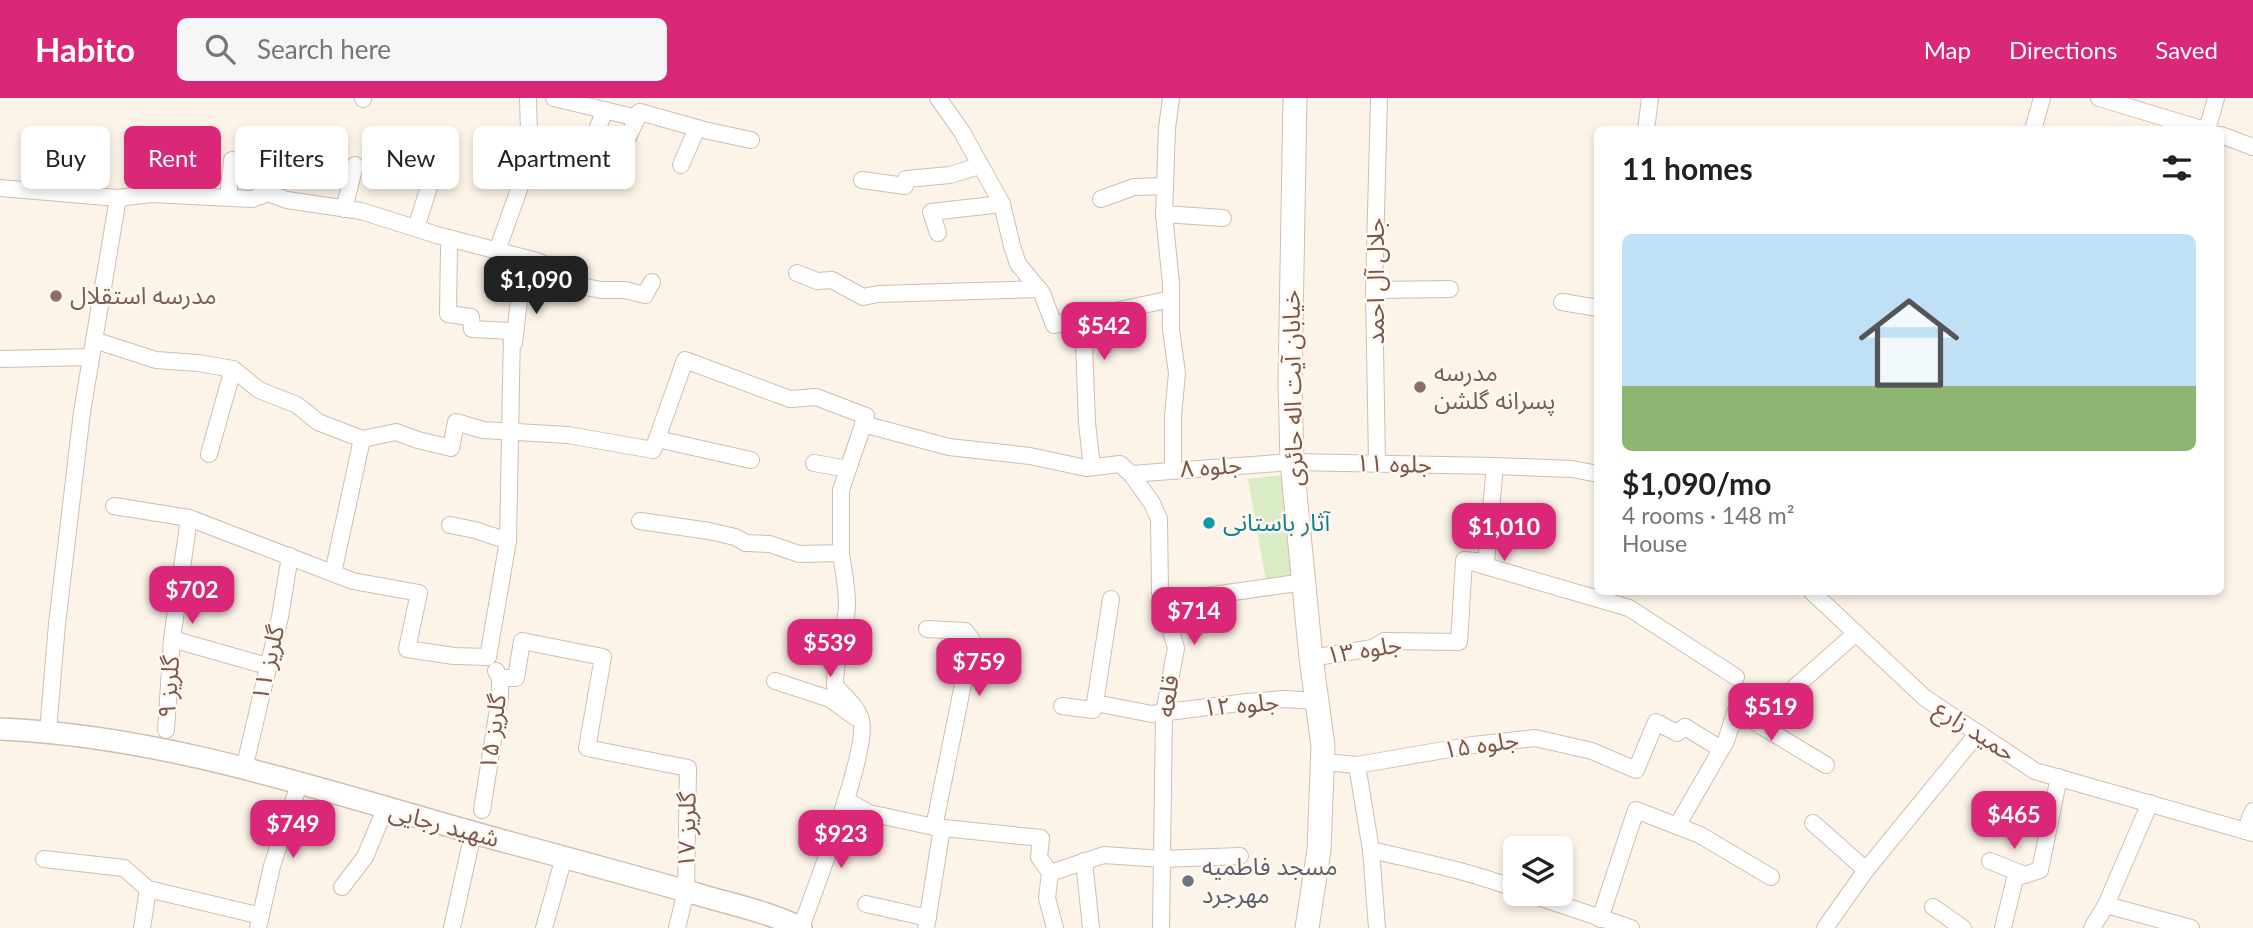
<!DOCTYPE html>
<meta charset="utf-8">
<style>
body{margin:0;font-family:Lato,"Noto Sans Arabic",sans-serif;background:#f6f6f6;color:#222;height:100vh;display:flex;flex-direction:column;font-size:26px;white-space:nowrap}
*{box-sizing:border-box;margin:0}
p{font-size:23px;color:#767676}
.icon{flex:none;width:38px;height:38px;fill:none;stroke:currentColor;stroke-width:2;stroke-linecap:round;stroke-linejoin:round}
.map{position:relative;flex:1;overflow:hidden}
.panel{position:absolute;left:1594px;top:28px;width:630px;height:469px;display:flex;flex-direction:column;background:#fff;border-radius:10px;box-shadow:0 4px 10px #0003}
.panel>*{flex:none}
.banner{position:absolute;left:21px;top:28px;width:665px;height:63px;display:flex;gap:14px}
.buttons{position:absolute;left:1503px;top:738px;display:grid;gap:14px}
.buttons a{display:grid;place-items:center;width:70px;height:70px;border-radius:10px;background:#fff;box-shadow:0 4px 10px #0003;font-size:35px}
.price{position:absolute;translate:-50% -60px;padding:0 16px;border-radius:14px;background:#db2777;color:#fff;font-size:23px;line-height:46px;filter:drop-shadow(0 2px 4px #0008)}
.price::after{content:'';position:absolute;left:50%;top:42px;width:21px;height:16px;margin-left:-10px;background:inherit;clip-path:polygon(0 0,100% 0,50% 100%)}
.price.active{background:#222;color:#fff}
ul{padding:0;list-style:none}
li{display:grid;align-content:center;gap:14px;height:371px;padding:0 28px}
li+li{border-top:2px solid #e0e0e0}
li span{display:grid;place-items:center;height:217px;border-radius:10px;color:#555}
li>.icon{margin-inline-start:auto}
span .icon{width:126px;height:126px;fill:#fffc;stroke-width:1}
li b{font-size:30px}
h2{display:flex;justify-content:space-between;align-items:center;height:84px;padding:0 28px;font-size:30px}
.chip{padding:0 24px;border-radius:10px;background:#fff;box-shadow:0 4px 10px #0003;font-size:24px;line-height:63px}
.chip.active{background:#db2777;color:#fff}
header{display:flex;align-items:center;gap:42px;box-sizing:border-box;height:98px;padding:0 35px;background:#db2777;color:#fff}
header strong{font-size:33px}
nav{display:flex;gap:38px;margin-inline-start:auto;font-size:24px}
.search{width:490px;height:63px;background:#f6f6f6;display:flex;align-items:center;gap:18px;box-sizing:border-box;padding:0 24px;border-radius:10px;color:#767676;font-size:26px}
.map>svg:first-child{display:block}
.green{fill:#d9ecc6}
.lines{fill:none;stroke-linecap:round;stroke-linejoin:round}
.minor-casing{stroke:#d3bcb0;stroke-width:18}
.tertiary-casing{stroke:#d3bcb0;stroke-width:24}
.secondary-casing{stroke:#d6bcad;stroke-width:25}
.minor{stroke:#fff;stroke-width:16}
.tertiary{stroke:#fff;stroke-width:21}
.secondary{stroke:#fff;stroke-width:23}
.education-dot{fill:#8d6e63;stroke:#fff8f0;stroke-width:2.5}
.culture-dot{fill:#0f9aa8;stroke:#fff8f0;stroke-width:2.5}
.worship-dot{fill:#6b7280;stroke:#fff8f0;stroke-width:2.5}
.labels{text-anchor:middle;stroke-width:5;stroke-linejoin:round;paint-order:stroke}
.street-label{font-size:24px;fill:#7a574a;stroke:#fff8f0}
.education-label{font-size:24px;fill:#785e54;stroke:#fff8f0;text-anchor:start}
.culture-label{font-size:24px;fill:#0d838f;stroke:#fff8f0;text-anchor:start}
.worship-label{font-size:24px;fill:#5b616d;stroke:#fff8f0;text-anchor:start}
</style>
<header>
<strong>Habito</strong>
<div class="search"><svg class="icon" aria-label="search" viewBox="0 0 24 24"><circle cx="10" cy="10" r="6"/><path d="M15 15l6 6"/></svg>Search here</div>
<nav><a>Map</a><a>Directions</a><a>Saved</a></nav>
</header>
<div class="map">
<svg width="2253" height="830" viewBox="0 0 2253 830">
<rect width="100%" height="100%" fill="#fdf4e9"/>
<path class="green" d="M1283,377L1291,478L1266,483L1248,381Z"/>
<g class="lines">
<defs>
<g id="minor">
<path d="M554,0L633,19L640,14L704,32L751,42"/>
<path d="M938,0L962,34L1002,106L1012,148L1018,166L1042,195L1054,227L1083,220"/>
<path d="M1171,0L1167,30L1164,117L1171,185V231L1177,275L1173,318V371"/>
<path d="M2099,0L2205,32"/>
<path d="M363,1V0"/>
<path d="M1646,32L1650,0"/>
<path d="M2033,32L2042,0"/>
<path d="M2207,32L2216,0"/>
<path d="M2221,37L2253,49"/>
<path d="M627,41L640,14"/>
<path d="M583,66L605,12"/>
<path d="M681,67L697,30"/>
<path d="M862,82L905,88L906,81L950,77L979,68"/>
<path d="M0,90L118,100L151,96L252,101L268,95L287,102L361,113L437,137L537,163L557,172L571,186L601,192H625L645,197L652,184"/>
<path d="M261,98L269,63"/>
<path d="M228,99L232,62"/>
<path d="M1101,101L1134,89L1164,88"/>
<path d="M344,111L355,67"/>
<path d="M1164,116L1223,120"/>
<path d="M416,130L435,70"/>
<path d="M938,135L931,114L1002,106"/>
<path d="M497,153L523,80L529,35L528,0"/>
<path d="M797,175L817,183L832,182L863,199L878,196L1039,191"/>
<path d="M1374,192L1450,191"/>
<path d="M1562,204L1598,210"/>
<path d="M94,242L156,262L198,265L233,271L259,292L297,307L318,324L362,341L396,334L418,342L451,350L456,324L483,332L568,337L653,352L685,262L790,301L816,299L866,318L841,392V455"/>
<path d="M514,245L524,160"/>
<path d="M0,261L91,259"/>
<path d="M863,326L949,349L1030,358L1086,370L1120,366L1131,376L1152,405L1159,421L1160,495L1176,550L1164,615L1161,830"/>
<path d="M657,341L751,362"/>
<path d="M209,356L233,271"/>
<path d="M814,365L848,371"/>
<path d="M1377,365L1374,192L1379,0"/>
<path d="M1092,369L1087,325L1083,220L1171,201"/>
<path d="M1131,376L1292,364L1495,368L1572,371L1598,376"/>
<path d="M114,408L189,420L353,483L419,495L407,551L454,558L488,559L508,443L512,233L472,231L471,219L448,216L449,150"/>
<path d="M640,423L709,433L735,439L746,445L770,446L799,456L841,455C843,471 847,489 847,505C847,534 834,560 835,588C845,599 857,608 861,622C870,651 813,795 801,830"/>
<path d="M450,427L475,432L508,443"/>
<path d="M1475,465L1629,510L1736,579"/>
<path d="M333,475L362,341"/>
<path d="M1812,494L1925,600L2035,673L2253,735"/>
<path d="M1163,504L1304,484"/>
<path d="M927,531L965,533L972,542L934,729"/>
<path d="M172,541L267,568"/>
<path d="M1311,560L1373,550L1384,543L1459,544L1464,462L1486,464L1495,368"/>
<path d="M500,580H516L522,543L603,559L587,650L688,670L686,793L677,830"/>
<path d="M775,583L830,601L855,619"/>
<path d="M1095,605L1111,501"/>
<path d="M1062,608L1093,612L1095,605L1152,616L1247,604L1284,601L1318,603"/>
<path d="M1763,629L1826,667"/>
<path d="M166,632L172,541L189,420"/>
<path d="M48,633L57,526L82,314L118,100"/>
<path d="M1323,664L1357,667L1473,647L1535,640L1592,653L1636,672L1656,624L1677,635L1685,629L1721,651"/>
<path d="M1357,667L1371,752L1377,830"/>
<path d="M244,671L280,519L290,458"/>
<path d="M846,702L869,715L934,729L1041,740L1039,759L1050,775L1047,800L1055,830"/>
<path d="M482,712L500,598V580L496,573"/>
<path d="M1813,725L1866,772"/>
<path d="M1677,728L1726,643L1736,612L1763,629L1795,589L1856,535"/>
<path d="M2245,733L2253,713"/>
<path d="M1371,752C1419,763 1469,773 1516,791"/>
<path d="M44,761L124,770L148,791L261,818"/>
<path d="M1084,763L1091,830"/>
<path d="M1990,763L2025,777"/>
<path d="M1050,775L1104,757L1162,761L1240,758"/>
<path d="M342,789L365,759L385,711"/>
<path d="M1529,796L1631,830"/>
<path d="M866,806L928,820"/>
<path d="M2106,807L2191,830"/>
<path d="M1933,809L1963,830"/>
<path d="M1600,821L1636,712L1700,737L1771,779"/>
<path d="M142,830L148,791"/>
<path d="M258,830L272,768L299,686"/>
<path d="M452,830L473,735"/>
<path d="M544,830L564,759"/>
<path d="M926,830L942,730"/>
<path d="M1825,830L1866,772L1978,635"/>
<path d="M2003,830L2015,780L2040,772L2059,679"/>
<path d="M2092,830L2106,807L2150,705"/>
</g>
<path id="tertiary" d="M0,631C174,638 344,700 511,745C574,762 637,779 700,797C734,807 769,814 801,830"/>
<path id="secondary" d="M1295,0L1290,284L1292,364L1311,560L1323,648L1319,752L1307,830"/>
</defs>
<use href="#minor" class="minor-casing"/>
<use href="#tertiary" class="tertiary-casing"/>
<use href="#secondary" class="secondary-casing"/>
<use href="#minor" class="minor"/>
<use href="#tertiary" class="tertiary"/>
<use href="#secondary" class="secondary"/>
</g>
<g class="education-dot">
<circle cx="56" cy="198" r="7"/>
<circle cx="1420" cy="289" r="7"/>
</g>
<circle class="culture-dot" cx="1209" cy="425" r="7"/>
<circle class="worship-dot" cx="1188" cy="783" r="7"/>
<g class="labels">
<g class="street-label">
<text transform="translate(1376 183) rotate(-90)" y="8">جلال آل احمد</text>
<text transform="translate(1293 290) rotate(-91)" y="8">خیابان آیت اله حائری</text>
<text transform="translate(1394 366) rotate(1)" y="8">جلوه ۱۱</text>
<text transform="translate(1211 369) rotate(-4)" y="8">جلوه ۸</text>
<text transform="translate(1364 552) rotate(-9)" y="8">جلوه ۱۳</text>
<text transform="translate(268 565) rotate(-77)" y="8">گلریز ۱۱</text>
<text transform="translate(169 589) rotate(-86)" y="8">گلریز ۹</text>
<text transform="translate(1168 598) rotate(-82)" y="8">قلعه</text>
<text transform="translate(1241 607) rotate(-5)" y="8">جلوه ۱۲</text>
<text transform="translate(1975 633) rotate(33)" y="8">حمید زارع</text>
<text transform="translate(493 634) rotate(-82)" y="8">گلریز ۱۵</text>
<text transform="translate(1481 647) rotate(-8)" y="8">جلوه ۱۵</text>
<text transform="translate(444 727) rotate(15)" y="8">شهید رجایی</text>
<text transform="translate(687 732) rotate(-89)" y="8">گلریز ۱۷</text>
</g>
<g class="education-label">
<text x="70" y="206">مدرسه استقلال</text>
<text x="1434" y="283">مدرسه<tspan x="1434" dy="28">پسرانه گلشن</tspan></text>
</g>
<g class="culture-label">
<text x="1223" y="433">آثار باستانی</text>
</g>
<g class="worship-label">
<text x="1202" y="777">مسجد فاطمیه<tspan x="1202" dy="28">مهرجرد</tspan></text>
</g>
</g>
</svg>
<div class="buttons">
<a><svg class="icon" aria-label="layers" viewBox="0 0 24 24"><path d="M12 4l9 5-9 5-9-5zM3 14l9 5 9-5"/></svg></a>
</div>
<b class="price active" style="left:536px;top:218px">$1,090</b>
<b class="price" style="left:1104px;top:264px">$542</b>
<b class="price" style="left:1504px;top:465px">$1,010</b>
<b class="price" style="left:192px;top:528px">$702</b>
<b class="price" style="left:1194px;top:549px">$714</b>
<b class="price" style="left:830px;top:581px">$539</b>
<b class="price" style="left:979px;top:600px">$759</b>
<b class="price" style="left:1771px;top:645px">$519</b>
<b class="price" style="left:2014px;top:753px">$465</b>
<b class="price" style="left:293px;top:762px">$749</b>
<b class="price" style="left:841px;top:772px">$923</b>
<div class="banner">
<a class="chip">Buy</a>
<a class="chip active">Rent</a>
<a class="chip">Filters</a>
<a class="chip">New</a>
<a class="chip">Apartment</a>
</div>
<section class="panel">
<h2>11 homes<svg class="icon" aria-label="filters" viewBox="0 0 24 24"><path d="M4 7h16M4 17h16"/><circle cx="9" cy="7" r="2"/><circle cx="15" cy="17" r="2"/></svg></h2>
<ul>
<li><span style="background:linear-gradient(#bfe0f5 70%,#8fb573 0)"><svg class="icon" aria-label="home" viewBox="0 0 24 24"><path d="M3 11l9-7 9 7M6 9v11h12V9"/></svg></span><div><b>$1,090/mo</b><p>4 rooms · 148 m²</p><p>House</p></div></li>
</ul>
</section>
</div>
